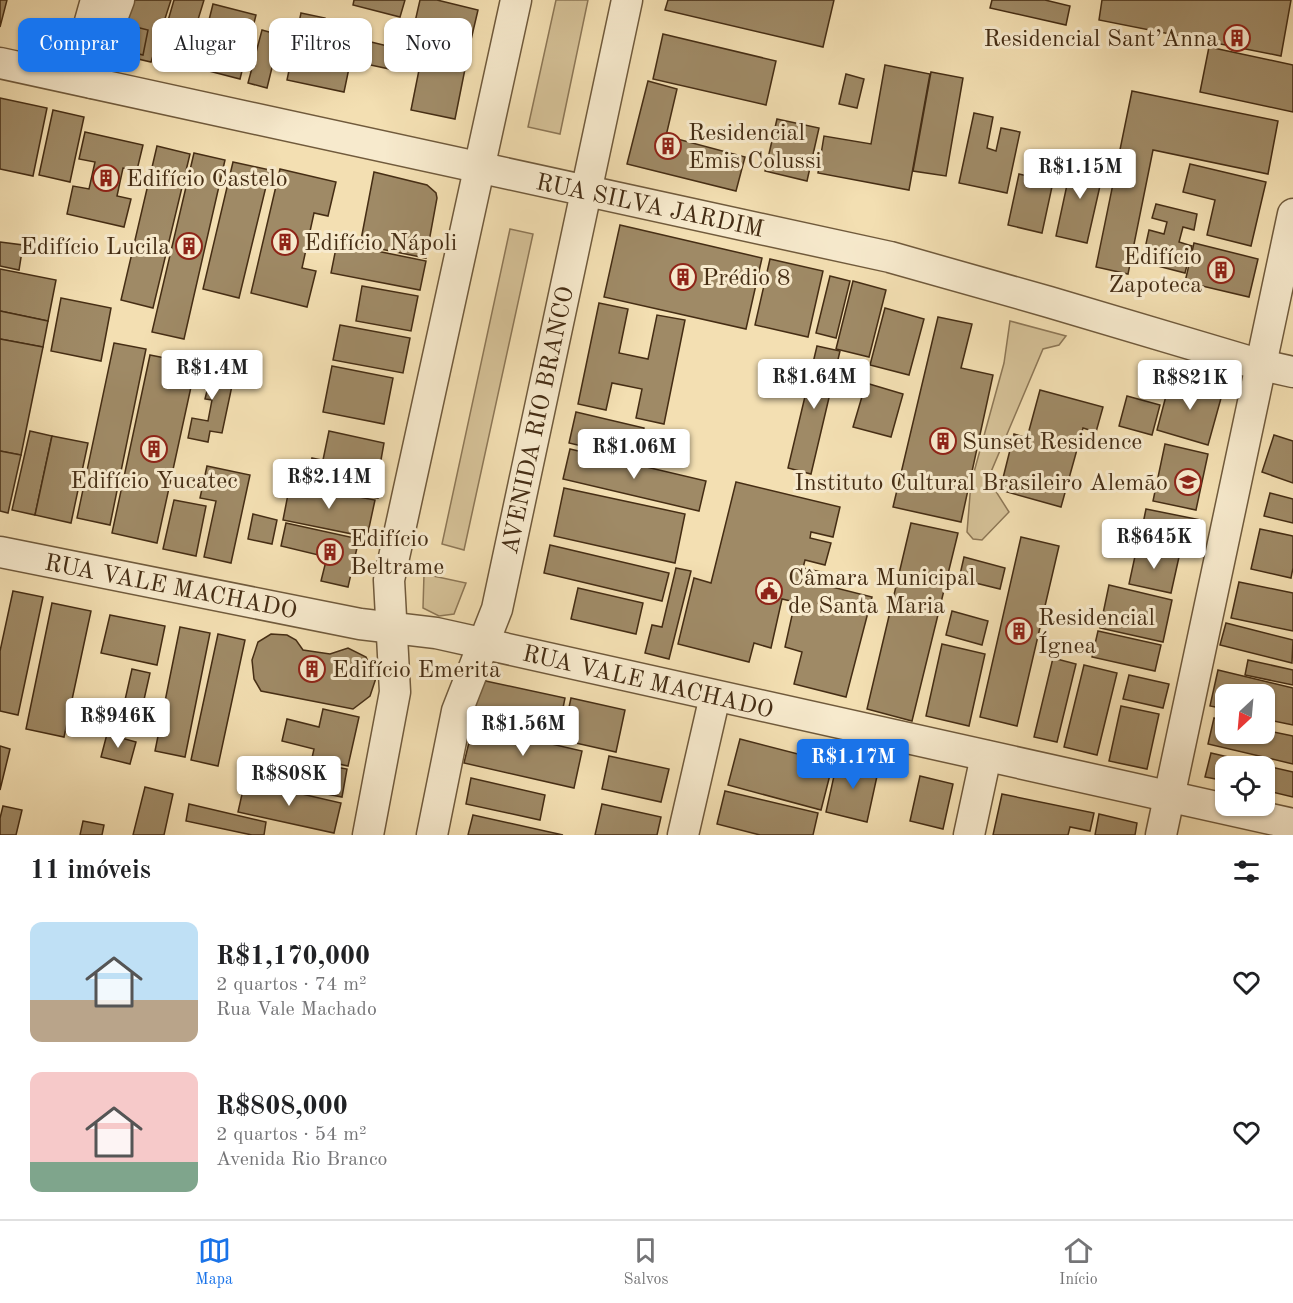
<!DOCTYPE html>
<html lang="pt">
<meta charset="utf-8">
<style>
body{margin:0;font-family:"Old Standard TT",serif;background:#f6f6f6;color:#202124;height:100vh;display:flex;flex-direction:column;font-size:22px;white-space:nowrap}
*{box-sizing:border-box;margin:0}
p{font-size:20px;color:#757577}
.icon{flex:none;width:33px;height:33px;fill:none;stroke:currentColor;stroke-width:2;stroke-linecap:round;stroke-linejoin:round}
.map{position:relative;height:835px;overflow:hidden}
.details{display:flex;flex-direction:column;background:#fff;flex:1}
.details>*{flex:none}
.hud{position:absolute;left:18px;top:18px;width:600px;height:54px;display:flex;gap:12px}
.needle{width:39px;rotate:206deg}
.buttons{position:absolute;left:1215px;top:684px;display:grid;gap:12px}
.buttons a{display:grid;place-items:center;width:60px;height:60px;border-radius:12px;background:#fff;box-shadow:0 2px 4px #0004;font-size:30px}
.price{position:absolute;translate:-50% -51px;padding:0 14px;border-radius:6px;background:#fff;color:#222;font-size:20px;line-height:39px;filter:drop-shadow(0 2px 3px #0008)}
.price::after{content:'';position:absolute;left:50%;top:36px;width:18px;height:14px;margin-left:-9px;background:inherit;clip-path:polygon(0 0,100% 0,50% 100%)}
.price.active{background:#1a73e8;color:#fff}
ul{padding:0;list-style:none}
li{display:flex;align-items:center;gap:18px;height:150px;padding:0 30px}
li span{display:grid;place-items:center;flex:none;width:168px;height:120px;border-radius:12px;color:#555}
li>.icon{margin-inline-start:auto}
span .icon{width:72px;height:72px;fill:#fffc;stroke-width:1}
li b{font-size:26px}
h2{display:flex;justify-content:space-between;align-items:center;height:72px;padding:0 30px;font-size:26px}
.chip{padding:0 21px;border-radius:12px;background:#fff;box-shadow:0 2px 4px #0004;font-size:21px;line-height:54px}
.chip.active{background:#1a73e8;color:#fff}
.tab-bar{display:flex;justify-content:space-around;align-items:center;height:84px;border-top:2px solid #e0e0e0;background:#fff;font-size:16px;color:#757577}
.tab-bar a{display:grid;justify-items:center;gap:3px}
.tab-bar .active{color:#1a73e8}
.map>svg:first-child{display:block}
.green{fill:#d5c197;stroke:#8d7756;stroke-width:1.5}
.building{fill:#9f8a66;stroke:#452d14;stroke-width:1.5}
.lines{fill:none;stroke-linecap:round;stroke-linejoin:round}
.minor-casing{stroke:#705a3c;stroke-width:33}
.minor{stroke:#f7eacd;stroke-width:30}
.labels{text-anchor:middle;stroke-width:6;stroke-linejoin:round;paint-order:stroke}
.poi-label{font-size:24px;fill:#452d14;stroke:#f7eacd;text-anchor:start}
.street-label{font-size:24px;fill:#452d14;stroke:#f7eacd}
</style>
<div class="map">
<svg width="1293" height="835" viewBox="0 0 1293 835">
<rect width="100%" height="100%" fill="#f3dfb2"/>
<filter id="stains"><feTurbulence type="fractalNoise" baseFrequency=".00333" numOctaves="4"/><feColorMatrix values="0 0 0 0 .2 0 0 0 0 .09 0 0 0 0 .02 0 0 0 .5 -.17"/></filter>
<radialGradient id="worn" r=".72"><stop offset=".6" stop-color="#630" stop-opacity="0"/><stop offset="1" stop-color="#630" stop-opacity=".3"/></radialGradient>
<g class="green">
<path d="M556,0H588L560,134L528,127Z"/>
<path d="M510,229L533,234L464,550L442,544Z"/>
<path d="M1010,321L1066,336L1059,345L1043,349L988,479L1009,512L982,540L973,539L967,532L971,483L1004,363Z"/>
<path d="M424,574L466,583L454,614L439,616L423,608Z"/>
</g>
<g class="building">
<path d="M0,0H7L0,27Z"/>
<path d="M85,0H171L151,62L100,50Z"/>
<path d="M174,0H204L185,62L158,55Z"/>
<path d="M354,0H405L400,17L353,5Z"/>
<path d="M420,0H437L478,10L466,61L409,48Z"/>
<path d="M668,0H834L823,47L665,10Z"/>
<path d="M992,0H1045L1070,6L1066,25L990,8Z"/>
<path d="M1102,0H1291L1281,56L1099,20Z"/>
<path d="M213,4L256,15L240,79L197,68Z"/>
<path d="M301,13L325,18L319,49L335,52L341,21L358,25L344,92L287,80Z"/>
<path d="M132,26L148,30L143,55L127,51Z"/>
<path d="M262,30L280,35L267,88L248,83Z"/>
<path d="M663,34L776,61L766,105L653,79Z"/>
<path d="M367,41L404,50L399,71L361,63Z"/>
<path d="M1209,47L1293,65V112L1200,92Z"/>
<path d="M422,55L466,64L455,119L411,110Z"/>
<path d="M885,65L930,74L909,190L818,173L824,136L871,144Z"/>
<path d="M931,72L963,78L946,176L913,171Z"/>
<path d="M846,74L864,79L857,108L839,104Z"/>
<path d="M648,81L677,89L666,136L745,157L736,191L627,164Z"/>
<path d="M1132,91L1278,121L1268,174L1153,150L1128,274L1096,267Z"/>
<path d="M0,98L47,108L33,176L0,169Z"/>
<path d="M53,110L84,117L70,182L39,175Z"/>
<path d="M974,113L993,117L987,148L996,151L1001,128L1020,132L1007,193L959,183Z"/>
<path d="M777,119L819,128L807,181L765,171Z"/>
<path d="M85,132L143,145L137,170L123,168L117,196L131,199L124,227L67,214L73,186L89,189L95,162L79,159Z"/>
<path d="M157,146L190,154L153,308L121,300Z"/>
<path d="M194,153L225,160L184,339L152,332Z"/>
<path d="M1073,157L1105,164L1087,243L1056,236Z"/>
<path d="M233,162L270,170L239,298L203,289Z"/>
<path d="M1190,164L1266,182L1251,246L1207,235L1215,200L1183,192Z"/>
<path d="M280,169L336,182L328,216L314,213L302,268L316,271L307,307L251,293Z"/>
<path d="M374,172L427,185L436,193L437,198L426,258L360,245Z"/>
<path d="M1019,174L1053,182L1042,233L1008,225Z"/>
<path d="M1156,204L1197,214L1194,230L1183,227L1179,242L1192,246L1185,273L1142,262L1149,230L1164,234L1167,222L1152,218Z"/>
<path d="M620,225L762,258L746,329L604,297Z"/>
<path d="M0,242L23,245L19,270L0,266Z"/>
<path d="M337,243L426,261L420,290L331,273Z"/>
<path d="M1194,243L1258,259L1249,297L1185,282Z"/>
<path d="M770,259L823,271L808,337L755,325Z"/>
<path d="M0,269L56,280L48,321L0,311Z"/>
<path d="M830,276L850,281L836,338L816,333Z"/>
<path d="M853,281L886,290L869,357L836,349Z"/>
<path d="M362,286L418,296L411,331L356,321Z"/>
<path d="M61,298L111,308L101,361L51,351Z"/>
<path d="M599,303L628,309L619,353L648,359L657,315L685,320L664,424L636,418L642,389L612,383L606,410L578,404Z"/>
<path d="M885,308L924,319L909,375L870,365Z"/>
<path d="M0,311L48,321L43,347L0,339Z"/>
<path d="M938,317L972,324L961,368L993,375L961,522L893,507Z"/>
<path d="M340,325L410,338L403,373L333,360Z"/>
<path d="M0,339L43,347L21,455L0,451Z"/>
<path d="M114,343L146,349L110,525L77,518Z"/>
<path d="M817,346L840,351L811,474L788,468Z"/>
<path d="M150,355L196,364L157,543L112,533Z"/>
<path d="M200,361L223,366L221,378L233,381L222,433L210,431L208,442L188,438L192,418L208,421L212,400L205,399L208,387L195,384Z"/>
<path d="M332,366L393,378L384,424L323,412Z"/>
<path d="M1171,377L1223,391L1208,445L1157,430Z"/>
<path d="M866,383L903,394L891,437L853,427Z"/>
<path d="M1040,390L1103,407L1096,432L1083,428L1061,507L1000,490L1014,434L1027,438Z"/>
<path d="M1127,396L1160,405L1152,435L1119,426Z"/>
<path d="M576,412L644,428L637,459L569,443Z"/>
<path d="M30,431L52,436L35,515L12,510Z"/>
<path d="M329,431L384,443L379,471L323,460Z"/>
<path d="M1274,435L1293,441V483L1262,472Z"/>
<path d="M52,436L88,443L71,523L35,515Z"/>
<path d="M1165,444L1208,454L1196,510L1153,501Z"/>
<path d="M570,449L706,481L699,511L563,479Z"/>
<path d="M0,451L21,455L8,513L0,511Z"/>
<path d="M312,458L383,473L378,498L307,483Z"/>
<path d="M207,466L250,475L231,563L204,557L216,501L200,498Z"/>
<path d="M736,482L840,507L833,537L811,532L810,538L831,543L825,565L805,560L803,568L826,573L824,585L872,597L846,697L794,684L802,652L785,647L795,602L782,599L771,648L754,643L749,662L678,644L694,578L711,583Z"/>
<path d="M290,484L375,500L367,537L283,520Z"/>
<path d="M564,488L685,514L675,563L554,536Z"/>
<path d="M1270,493L1293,499V523L1264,516Z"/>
<path d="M174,500L206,506L196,556L163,549Z"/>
<path d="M1146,509L1201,520L1193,555L1139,543Z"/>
<path d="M253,514L277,520L272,544L248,539Z"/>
<path d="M286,523L359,539L348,587L321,581L327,557L281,546Z"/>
<path d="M911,523L958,533L912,721L867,709Z"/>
<path d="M1260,529L1293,536V568L1291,578L1251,569Z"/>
<path d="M1021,537L1059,546L1017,726L980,717Z"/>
<path d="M550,545L669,573L662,601L544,573Z"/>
<path d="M1137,547L1179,557L1171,593L1129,584Z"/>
<path d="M964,557L1005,568L1000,589L959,579Z"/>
<path d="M676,568L691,571L669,659L645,653L652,625L662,627Z"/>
<path d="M1239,582L1293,593V631L1231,618Z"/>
<path d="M1109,585L1172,600L1163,642L1100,628Z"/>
<path d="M578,588L643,603L636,634L571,619Z"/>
<path d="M13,591L43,597L18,715L0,711V651Z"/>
<path d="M52,603L91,611L64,737L26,729Z"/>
<path d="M952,611L988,621L982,645L946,635Z"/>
<path d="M110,615L165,626L157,665L101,653Z"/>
<path d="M1226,623L1293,640L1292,663L1220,645Z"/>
<path d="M180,627L210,633L185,757L155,751Z"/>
<path d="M1098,631L1161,645L1155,671L1092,657Z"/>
<path d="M218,634L245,640L218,766L191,760Z"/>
<path d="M271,634L287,635L296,640L303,650L330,654L348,648L366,657L376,678L370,696L353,709L261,691L254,679L252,660L258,642Z"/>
<path d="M942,644L985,654L969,726L926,716Z"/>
<path d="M1053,658L1076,664L1057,742L1034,737Z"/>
<path d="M1248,660L1293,670V685L1245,675Z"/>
<path d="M1084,665L1117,673L1097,755L1064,747Z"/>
<path d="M132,669L150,673L143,704L125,700Z"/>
<path d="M1218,670L1293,688V725L1264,719V694H1226V709L1210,706Z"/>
<path d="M1129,675L1169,684L1163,708L1123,699Z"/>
<path d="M481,680L565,698L560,723L530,716L526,732L472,721Z"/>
<path d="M571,698L625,710L616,752L562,740Z"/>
<path d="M1121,706L1159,714L1147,769L1109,761Z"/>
<path d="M323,709L359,717L348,766L312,758L314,749L282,741L287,719L319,727Z"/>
<path d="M1214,718L1226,721V734H1264V730L1293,736V764L1208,744Z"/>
<path d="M473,726L582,751L574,788L464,763Z"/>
<path d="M107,734L136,742L130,764L101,757Z"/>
<path d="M740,739L833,763L821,810L728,785Z"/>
<path d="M0,746L10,749L0,790Z"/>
<path d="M1211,753L1293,772V797L1264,790V766H1226V781L1205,777Z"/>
<path d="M609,756L669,769L661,802L602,789Z"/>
<path d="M838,758L879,767L867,822L826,812Z"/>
<path d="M302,761L347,769L342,797L297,788Z"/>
<path d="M920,776L953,784L943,829L910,821Z"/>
<path d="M471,778L545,795L540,820L466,804Z"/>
<path d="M245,781L341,803L334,833L238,812Z"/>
<path d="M145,787L173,794L164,835H133Z"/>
<path d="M725,791L818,813L813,835H760L717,824Z"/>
<path d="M1002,794L1094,813L1090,831L1070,827L1068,835H993Z"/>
<path d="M189,804L266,822L264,835H252L186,821Z"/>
<path d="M602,804L661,817L657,835H595Z"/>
<path d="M3,806L22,810L16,835H0V818Z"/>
<path d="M1099,814L1137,823L1135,835H1095Z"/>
<path d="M473,815L563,835H468Z"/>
<path d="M83,821L104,825L102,835H80Z"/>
</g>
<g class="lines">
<defs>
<g id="minor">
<path d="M83,46L96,0"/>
<path d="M0,63L890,257L1049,302L1261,365L1293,372"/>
<path d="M92,83L100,50L119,0"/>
<path d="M0,552L360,624L436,633L1293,824"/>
<path d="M368,835L395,692L389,580L516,0"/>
<path d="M432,835L457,711L497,609L627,0"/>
<path d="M683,835L715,696"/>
<path d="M969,835L986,756"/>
<path d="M1161,835L1293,214"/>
</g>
</defs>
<use href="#minor" class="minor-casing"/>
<use href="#minor" class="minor"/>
</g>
<defs>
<symbol id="building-ring" viewBox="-11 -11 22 22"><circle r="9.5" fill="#f7eacd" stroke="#8f2418" stroke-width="1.5"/><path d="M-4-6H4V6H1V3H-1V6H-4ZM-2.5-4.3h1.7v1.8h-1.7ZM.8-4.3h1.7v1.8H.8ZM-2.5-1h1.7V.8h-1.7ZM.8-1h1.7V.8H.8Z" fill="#8f2418"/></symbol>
<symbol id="school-ring" viewBox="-11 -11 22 22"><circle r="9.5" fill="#f7eacd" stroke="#8f2418" stroke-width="1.5"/><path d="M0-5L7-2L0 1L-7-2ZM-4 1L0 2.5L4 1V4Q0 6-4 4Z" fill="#8f2418"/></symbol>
<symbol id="civic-ring" viewBox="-11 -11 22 22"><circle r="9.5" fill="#f7eacd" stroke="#8f2418" stroke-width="1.5"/><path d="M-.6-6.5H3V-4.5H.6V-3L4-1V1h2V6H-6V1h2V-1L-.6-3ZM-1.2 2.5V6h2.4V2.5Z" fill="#8f2418"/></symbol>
</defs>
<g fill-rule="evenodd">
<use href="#building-ring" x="1222" y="23" width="30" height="30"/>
<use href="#building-ring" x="653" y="131" width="30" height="30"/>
<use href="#building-ring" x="91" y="163" width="30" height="30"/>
<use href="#building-ring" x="270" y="227" width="30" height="30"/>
<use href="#building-ring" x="174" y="231" width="30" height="30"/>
<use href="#building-ring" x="1206" y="255" width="30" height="30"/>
<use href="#building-ring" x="668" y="262" width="30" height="30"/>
<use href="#building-ring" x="928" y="426" width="30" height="30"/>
<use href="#building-ring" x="139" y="434" width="30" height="30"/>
<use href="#school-ring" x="1173" y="467" width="30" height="30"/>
<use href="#building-ring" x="315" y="537" width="30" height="30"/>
<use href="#civic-ring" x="754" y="576" width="30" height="30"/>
<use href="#building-ring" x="1004" y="616" width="30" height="30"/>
<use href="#building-ring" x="297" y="654" width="30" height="30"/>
</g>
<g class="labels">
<g class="poi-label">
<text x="1218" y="46" text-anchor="end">Residencial Sant’Anna</text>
<text x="688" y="140">Residencial<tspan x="688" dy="28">Emis Colussi</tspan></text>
<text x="126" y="186">Edifício Castelo</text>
<text x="304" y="250">Edifício Nápoli</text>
<text x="170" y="254" text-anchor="end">Edifício Lucila</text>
<text x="1202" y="264" text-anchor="end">Edifício<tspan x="1202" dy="28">Zapoteca</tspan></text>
<text x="702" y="285">Prédio 8</text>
<text x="962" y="449">Sunset Residence</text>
<text x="154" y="488" text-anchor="middle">Edifício Yucatec</text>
<text x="1168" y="490" text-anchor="end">Instituto Cultural Brasileiro Alemão</text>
<text x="350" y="546">Edifício<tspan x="350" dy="28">Beltrame</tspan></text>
<text x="788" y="585">Câmara Municipal<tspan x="788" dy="28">de Santa Maria</tspan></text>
<text x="1038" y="625">Residencial<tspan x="1038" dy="28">Ígnea</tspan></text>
<text x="332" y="677">Edifício Emerita</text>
</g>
<g class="street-label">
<text transform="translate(650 205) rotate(12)" y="8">RUA SILVA JARDIM</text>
<text transform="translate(537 420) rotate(-78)" y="8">AVENIDA RIO BRANCO</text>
<text transform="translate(171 586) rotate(11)" y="8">RUA VALE MACHADO</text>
<text transform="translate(648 681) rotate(13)" y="8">RUA VALE MACHADO</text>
</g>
</g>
<rect width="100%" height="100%" filter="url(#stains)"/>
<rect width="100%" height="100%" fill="url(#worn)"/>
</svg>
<div class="buttons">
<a><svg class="needle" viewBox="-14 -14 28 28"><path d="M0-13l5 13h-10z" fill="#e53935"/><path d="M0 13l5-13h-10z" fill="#757577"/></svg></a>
<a><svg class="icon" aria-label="locate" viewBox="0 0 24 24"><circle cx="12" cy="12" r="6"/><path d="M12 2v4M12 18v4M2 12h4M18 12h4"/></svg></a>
</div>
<b class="price" style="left:1080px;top:200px">R$1.15M</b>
<b class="price" style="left:212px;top:401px">R$1.4M</b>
<b class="price" style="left:814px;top:410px">R$1.64M</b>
<b class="price" style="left:1190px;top:411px">R$821K</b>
<b class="price" style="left:634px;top:480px">R$1.06M</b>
<b class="price" style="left:329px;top:510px">R$2.14M</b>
<b class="price" style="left:1154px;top:570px">R$645K</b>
<b class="price" style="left:118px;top:749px">R$946K</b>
<b class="price" style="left:523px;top:757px">R$1.56M</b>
<b class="price active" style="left:853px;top:790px">R$1.17M</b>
<b class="price" style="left:289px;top:807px">R$808K</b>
<div class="hud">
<a class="chip active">Comprar</a>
<a class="chip">Alugar</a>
<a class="chip">Filtros</a>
<a class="chip">Novo</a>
</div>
</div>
<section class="details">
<h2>11 imóveis<svg class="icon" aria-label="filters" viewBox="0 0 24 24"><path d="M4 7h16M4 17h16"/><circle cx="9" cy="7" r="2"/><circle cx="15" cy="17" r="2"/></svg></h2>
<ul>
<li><span style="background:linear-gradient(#bfe0f5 65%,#b9a48a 0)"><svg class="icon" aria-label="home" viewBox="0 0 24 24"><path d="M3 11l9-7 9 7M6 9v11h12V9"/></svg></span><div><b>R$1,170,000</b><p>2 quartos · 74 m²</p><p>Rua Vale Machado</p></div><svg class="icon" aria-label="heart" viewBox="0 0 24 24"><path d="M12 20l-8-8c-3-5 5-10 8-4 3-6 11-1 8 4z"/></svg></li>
<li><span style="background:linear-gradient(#f6c9c9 75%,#7fa58c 0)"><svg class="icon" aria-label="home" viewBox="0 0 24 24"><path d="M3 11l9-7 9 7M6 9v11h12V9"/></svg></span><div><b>R$808,000</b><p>2 quartos · 54 m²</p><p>Avenida Rio Branco</p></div><svg class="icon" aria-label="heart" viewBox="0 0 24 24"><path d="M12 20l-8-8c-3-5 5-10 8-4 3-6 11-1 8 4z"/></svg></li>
</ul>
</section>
<nav class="tab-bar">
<a class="active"><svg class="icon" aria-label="map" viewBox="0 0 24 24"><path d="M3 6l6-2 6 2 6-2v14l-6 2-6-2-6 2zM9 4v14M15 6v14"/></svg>Mapa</a>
<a><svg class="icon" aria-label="saved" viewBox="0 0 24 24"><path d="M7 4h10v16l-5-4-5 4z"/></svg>Salvos</a>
<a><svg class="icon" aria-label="home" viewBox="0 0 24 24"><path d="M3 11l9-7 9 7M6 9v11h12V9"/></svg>Início</a>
</nav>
